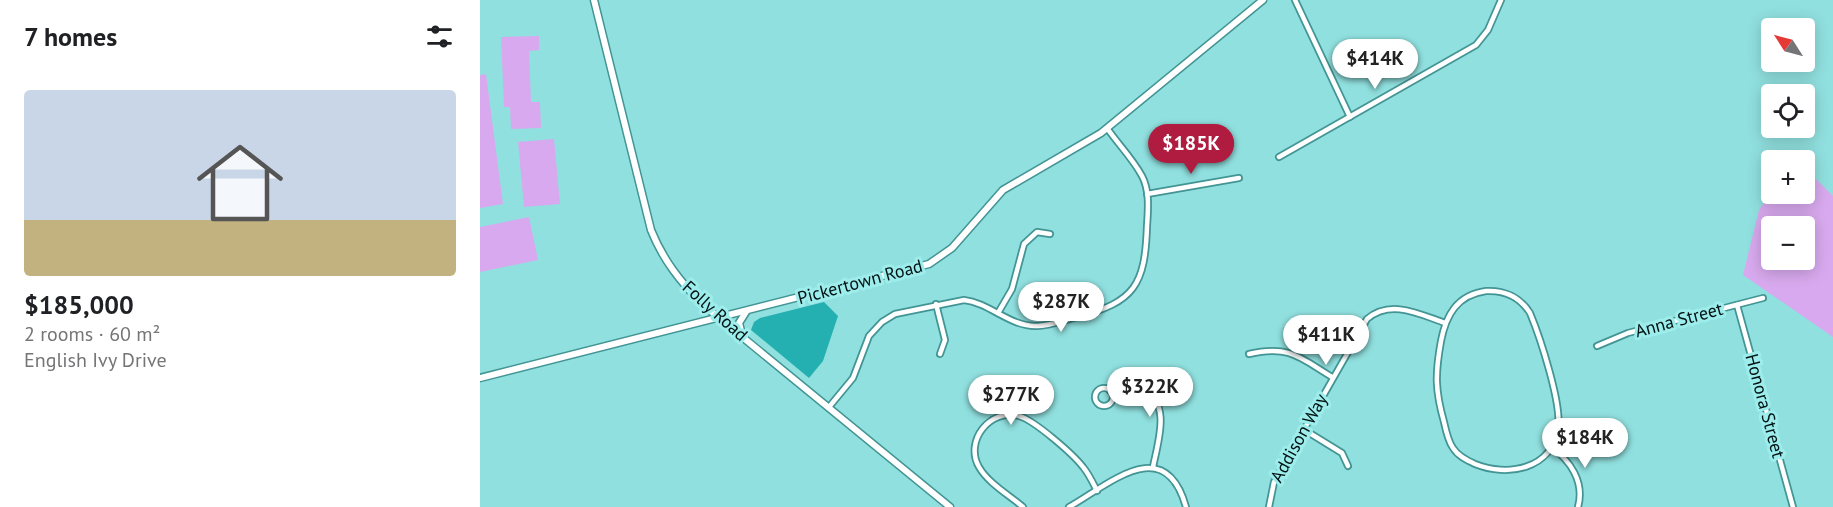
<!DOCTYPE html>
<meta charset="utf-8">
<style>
body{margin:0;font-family:"PT Sans",sans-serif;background:#f2f2f2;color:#202124;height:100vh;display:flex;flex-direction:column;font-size:22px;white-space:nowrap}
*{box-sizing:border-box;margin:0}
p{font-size:20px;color:#757577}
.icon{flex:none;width:33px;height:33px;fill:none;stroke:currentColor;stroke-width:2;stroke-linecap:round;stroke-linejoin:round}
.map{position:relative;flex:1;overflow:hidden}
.panel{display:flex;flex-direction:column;background:#fff;width:480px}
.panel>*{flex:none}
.needle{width:39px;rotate:306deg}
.tools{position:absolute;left:1281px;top:18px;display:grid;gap:12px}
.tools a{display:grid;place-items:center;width:54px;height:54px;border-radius:6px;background:#fff;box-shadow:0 3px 15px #0003;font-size:30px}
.price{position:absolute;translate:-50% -51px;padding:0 14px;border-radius:21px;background:#fff;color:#222;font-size:20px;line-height:39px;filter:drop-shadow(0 2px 3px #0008)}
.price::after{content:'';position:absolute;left:50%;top:36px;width:18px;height:14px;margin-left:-9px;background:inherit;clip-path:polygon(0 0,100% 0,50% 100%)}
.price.current{background:#af1c3f;color:#fff}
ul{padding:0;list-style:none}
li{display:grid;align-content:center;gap:12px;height:318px;padding:0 24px}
li span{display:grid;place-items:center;height:186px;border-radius:6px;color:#555}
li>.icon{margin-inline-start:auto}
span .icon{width:108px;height:108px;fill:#fffc;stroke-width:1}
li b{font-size:26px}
h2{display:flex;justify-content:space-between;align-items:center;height:72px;padding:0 24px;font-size:26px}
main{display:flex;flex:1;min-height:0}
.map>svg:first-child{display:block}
.green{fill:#d8a9ee;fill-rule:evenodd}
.water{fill:#24b0b0}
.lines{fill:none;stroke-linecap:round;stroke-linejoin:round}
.street-casing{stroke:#439494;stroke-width:8}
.secondary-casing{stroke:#439494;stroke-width:9}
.street{stroke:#fff;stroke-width:4.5}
.secondary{stroke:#fff;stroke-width:6}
.labels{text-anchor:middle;stroke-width:6;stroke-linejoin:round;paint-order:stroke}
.street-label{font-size:18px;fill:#001212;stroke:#9dedec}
</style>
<main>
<section class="panel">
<h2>7 homes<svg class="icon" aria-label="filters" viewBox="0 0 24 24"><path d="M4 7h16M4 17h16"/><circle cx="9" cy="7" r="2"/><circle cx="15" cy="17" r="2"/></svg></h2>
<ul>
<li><span style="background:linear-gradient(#c9d6e8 70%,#c2b280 0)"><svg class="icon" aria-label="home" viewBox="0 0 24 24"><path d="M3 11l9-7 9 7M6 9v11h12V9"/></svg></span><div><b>$185,000</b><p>2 rooms · 60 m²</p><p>English Ivy Drive</p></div></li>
</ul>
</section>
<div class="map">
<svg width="1353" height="507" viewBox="0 0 1353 507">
<rect width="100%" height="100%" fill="#90e0df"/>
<g class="green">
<path d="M59,36V50L49,51L51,102H60L61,128L31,129L30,107H24L21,37Z"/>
<path d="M6,74L23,204L0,208V75Z"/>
<path d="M74,139L80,204L44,207L38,142Z"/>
<path d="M1336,179L1353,196V337L1263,275L1279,210L1291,192L1324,194L1325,180ZM1324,226V260H1292V226Z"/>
<path d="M49,217L58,260L0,272V227Z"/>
</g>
<path class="water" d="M344,302L358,316L343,361L329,378L271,330L274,322L280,318Z"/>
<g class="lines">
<defs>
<g id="street">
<path d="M815,0L870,117"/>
<path d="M799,157L996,45L1008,30L1021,0"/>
<path d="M667,194L759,178"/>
<path d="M1006,291C1024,290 1040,297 1050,313C1060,337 1082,404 1078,428C1072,470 1027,477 995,464C986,460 978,456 973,448C968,441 966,431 964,422C955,390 955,374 961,341C966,315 977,295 1006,291Z"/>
<path d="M456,304L465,340L460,354"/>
<path d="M1257,305L1313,507"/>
<path d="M518,313L532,289L544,244L557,232L570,234"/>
<path d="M1117,346L1148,333L1283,298"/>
<path d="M769,354C810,345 819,357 852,377"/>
<circle cx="624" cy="397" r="9"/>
<path d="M630,391C641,384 650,382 662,388C692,403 678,441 673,467"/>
<path d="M349,407L373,378L389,336L402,322L415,314L484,300C510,303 530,327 557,326C570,326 584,320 597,317C655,302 665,285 667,226C668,210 670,191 662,176C653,159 638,144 627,128"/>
<path d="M823,429L862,453L868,466"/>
<path d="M1071,447C1090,460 1105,482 1098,507"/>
<path d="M543,507C529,495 508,483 499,467C484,441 510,408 539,416C554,420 593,454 603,467C609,474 613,483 617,491"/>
<path d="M589,507C631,483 685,433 706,507"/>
<path d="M789,507L794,482L887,319C911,299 939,314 965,323"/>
</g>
<g id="secondary">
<path d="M114,0L171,230C183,260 200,281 222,304L470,507"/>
<path d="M262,335L259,323L266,312"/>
<path d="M0,378L449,264L472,248L523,190L621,133L783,0"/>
</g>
</defs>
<use href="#street" class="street-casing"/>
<use href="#secondary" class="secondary-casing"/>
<use href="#street" class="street"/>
<use href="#secondary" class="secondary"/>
</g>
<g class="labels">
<g class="street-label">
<text transform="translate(380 282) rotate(-15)" y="6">Pickertown Road</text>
<text transform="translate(235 311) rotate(42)" y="6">Folly Road</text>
<text transform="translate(1199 320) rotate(-15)" y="6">Anna Street</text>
<text transform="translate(1285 406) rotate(75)" y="6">Honora Street</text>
<text transform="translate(819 438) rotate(-61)" y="6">Addison Way</text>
</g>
</g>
</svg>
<div class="tools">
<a><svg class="needle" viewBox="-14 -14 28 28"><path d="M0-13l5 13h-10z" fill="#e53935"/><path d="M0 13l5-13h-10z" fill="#757577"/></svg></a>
<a><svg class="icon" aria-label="locate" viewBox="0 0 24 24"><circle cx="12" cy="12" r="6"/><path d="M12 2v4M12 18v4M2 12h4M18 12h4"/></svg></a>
<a>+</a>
<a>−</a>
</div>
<b class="price" style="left:895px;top:90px">$414K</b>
<b class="price current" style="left:711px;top:175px">$185K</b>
<b class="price" style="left:581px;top:333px">$287K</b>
<b class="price" style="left:846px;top:366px">$411K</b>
<b class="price" style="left:670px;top:418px">$322K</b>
<b class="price" style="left:531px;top:426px">$277K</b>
<b class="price" style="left:1105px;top:469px">$184K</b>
</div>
</main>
